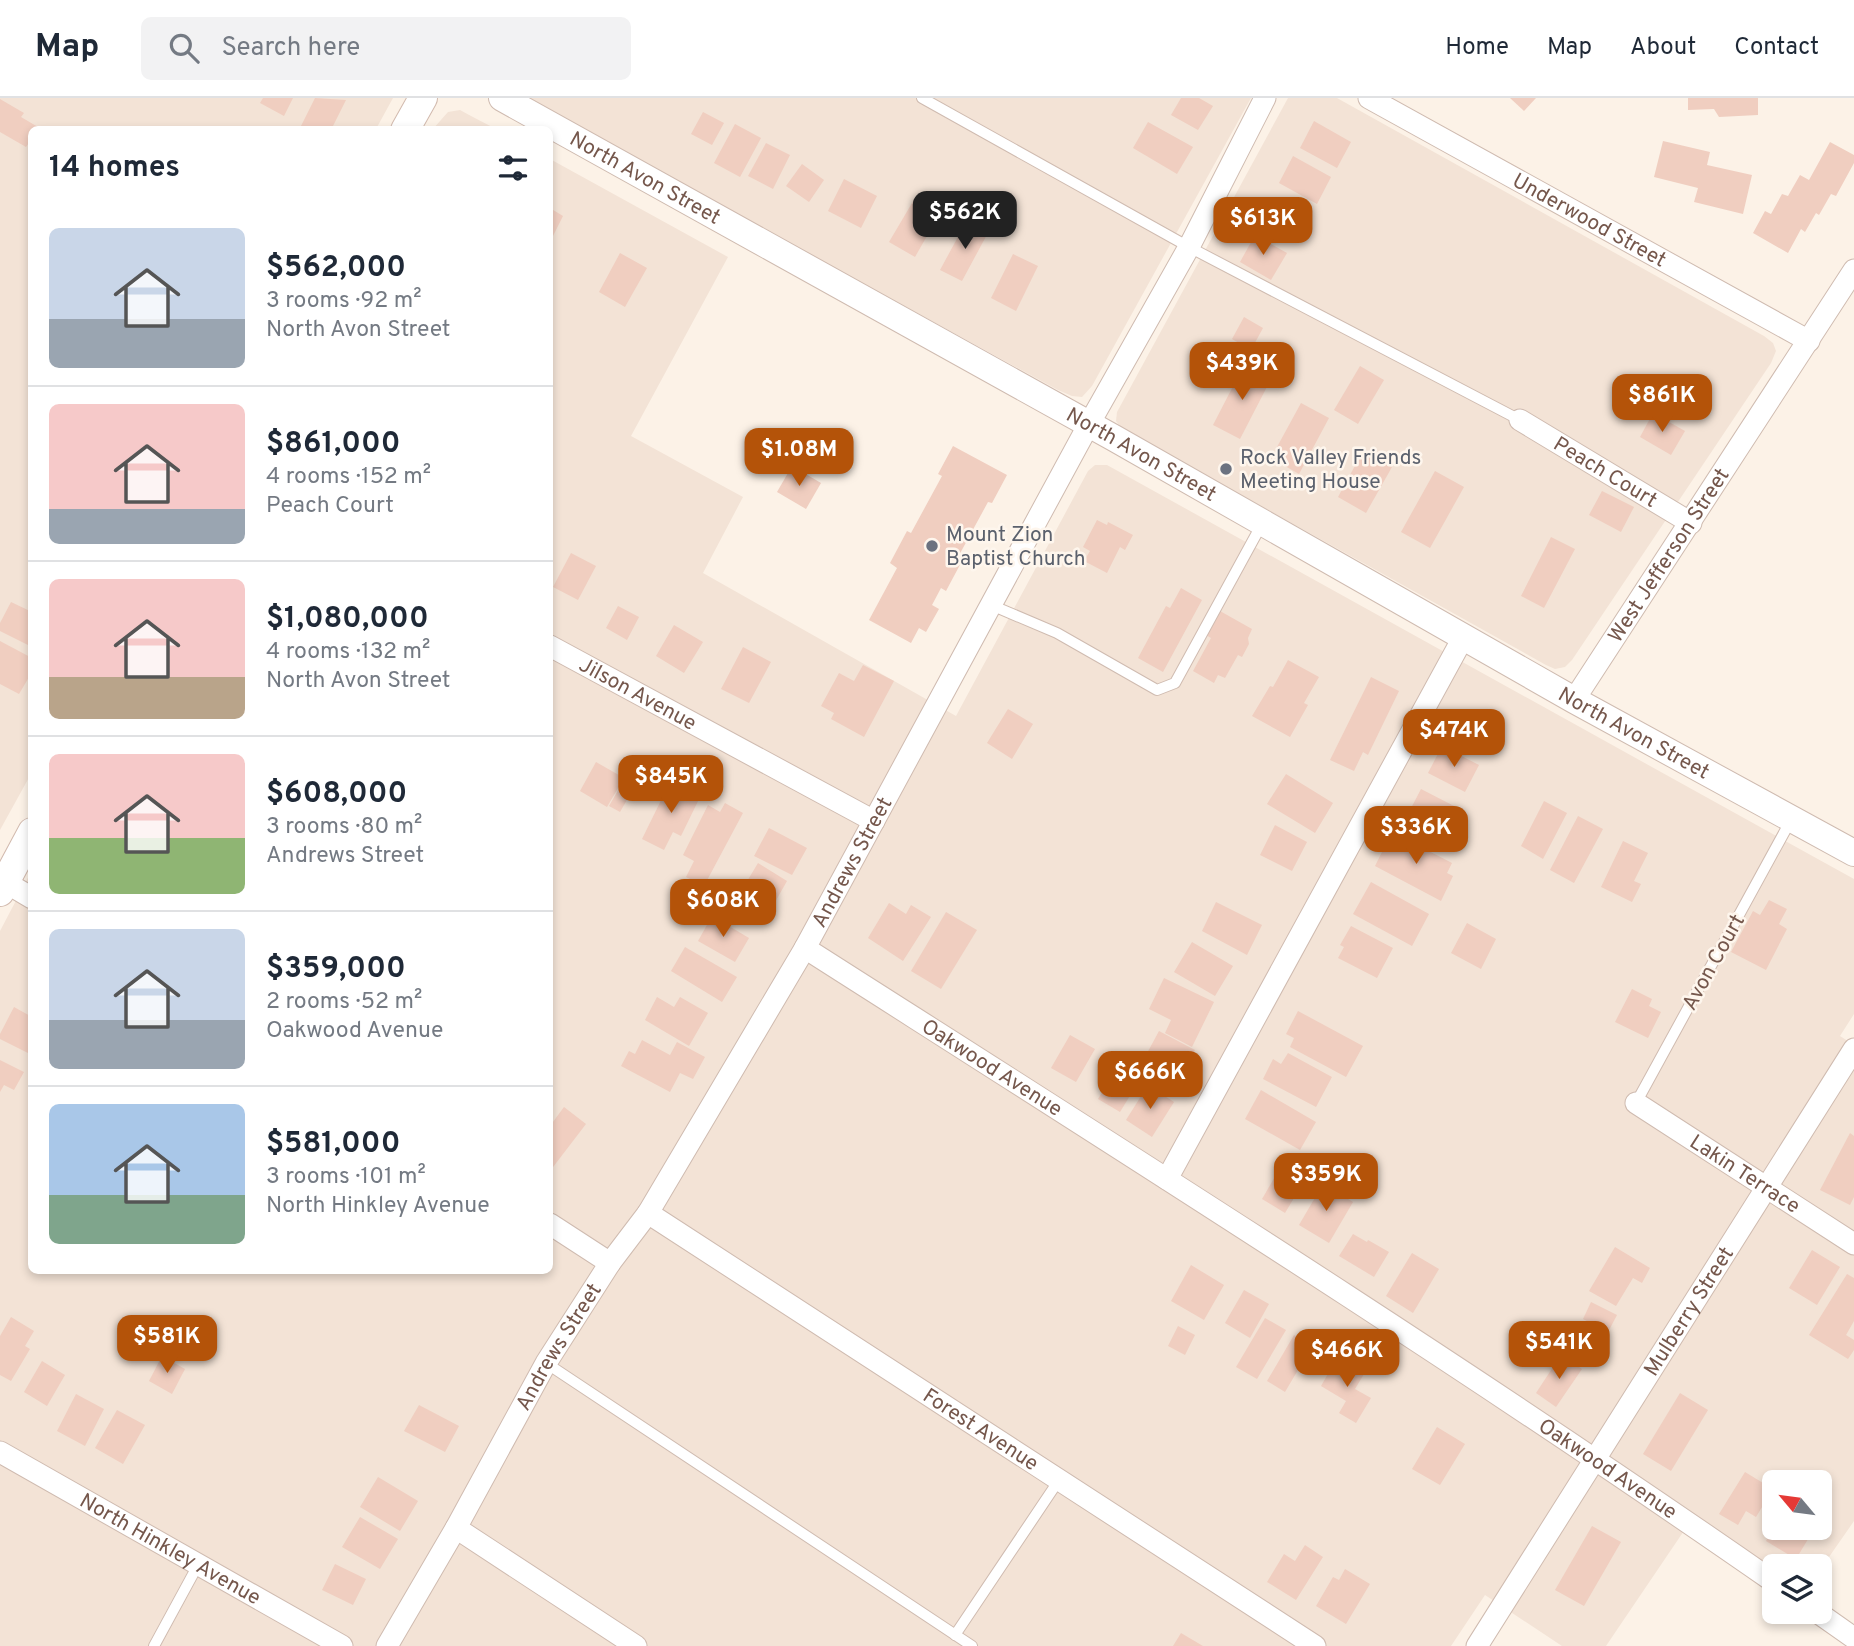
<!DOCTYPE html>
<meta charset="utf-8">
<style>
body{margin:0;font-family:Overpass,sans-serif;background:#f2f2f3;color:#1f2937;height:100vh;display:flex;flex-direction:column;font-size:26px;white-space:nowrap}
*{box-sizing:border-box;margin:0}
p{font-size:23px;color:#747a83}
.icon{flex:none;width:38px;height:38px;fill:none;stroke:currentColor;stroke-width:2;stroke-linecap:round;stroke-linejoin:round}
.map{position:relative;flex:1;overflow:hidden}
.sheet{position:absolute;left:28px;top:28px;width:525px;height:1148px;display:flex;flex-direction:column;background:#fff;border-radius:10px;box-shadow:0 4px 10px #0003}
.sheet>*{flex:none}
.needle{width:46px;rotate:299deg}
.buttons{position:absolute;left:1762px;top:1372px;display:grid;gap:14px}
.buttons a{display:grid;place-items:center;width:70px;height:70px;border-radius:10px;background:#fff;box-shadow:0 4px 10px #0003;font-size:35px}
.price{position:absolute;translate:-50% -60px;padding:0 16px;border-radius:14px;background:#b45309;color:#fff;font-size:23px;line-height:46px;filter:drop-shadow(0 2px 4px #0008)}
.price::after{content:'';position:absolute;left:50%;top:42px;width:21px;height:16px;margin-left:-10px;background:inherit;clip-path:polygon(0 0,100% 0,50% 100%)}
.price.current{background:#222;color:#fff}
ul{padding:0;list-style:none}
li{display:flex;align-items:center;gap:21px;height:175px;padding:0 21px}
li+li{border-top:2px solid #e0e1e3}
li span{display:grid;place-items:center;flex:none;width:196px;height:140px;border-radius:10px;color:#555}
li>.icon{margin-inline-start:auto}
span .icon{width:84px;height:84px;fill:#fffc;stroke-width:1}
li b{font-size:30px}
h2{display:flex;justify-content:space-between;align-items:center;height:84px;padding:0 21px;font-size:30px}
header{display:flex;align-items:center;gap:42px;box-sizing:border-box;height:98px;padding:0 35px;background:#fff;border-bottom:2px solid #e0e1e3}
header strong{font-size:33px}
nav{display:flex;gap:38px;margin-inline-start:auto;font-size:24px}
.search{width:490px;height:63px;background:#f2f2f3;display:flex;align-items:center;gap:18px;box-sizing:border-box;padding:0 24px;border-radius:10px;color:#747a83;font-size:26px}
.map>svg:first-child{display:block}
.residential{fill:#f3e3d6;fill-rule:evenodd}
.building{fill:#f0cec0}
.lines{fill:none;stroke-linecap:round;stroke-linejoin:round}
.service-casing{stroke:#cfbbb0;stroke-width:12}
.minor-casing{stroke:#cfbbb0;stroke-width:23}
.tertiary-casing{stroke:#cfbbb0;stroke-width:28}
.secondary-casing{stroke:#d2baae;stroke-width:30}
.service{stroke:#fff;stroke-width:10}
.minor{stroke:#fff;stroke-width:21}
.tertiary{stroke:#fff;stroke-width:26}
.secondary{stroke:#fff;stroke-width:28}
.worship-dot{fill:#6b7280;stroke:#fef6ed;stroke-width:2.5}
.labels{text-anchor:middle;stroke-width:5;stroke-linejoin:round;paint-order:stroke}
.street-label{font-size:21px;fill:#75574c;stroke:#fef6ed}
.worship-label{font-size:21px;fill:#5b616d;stroke:#fef6ed;text-anchor:start}
</style>
<header>
<strong>Map</strong>
<div class="search"><svg class="icon" aria-label="search" viewBox="0 0 24 24"><circle cx="10" cy="10" r="6"/><path d="M15 15l6 6"/></svg>Search here</div>
<nav><a>Home</a><a>Map</a><a>About</a><a>Contact</a></nav>
</header>
<div class="map">
<svg width="1854" height="1548" viewBox="0 0 1854 1548">
<rect width="100%" height="100%" fill="#fcf2e7"/>
<g class="residential">
<path d="M0,0H393L376,31L32,32V674L0,732Z"/>
<path d="M524,0H1251L1092,288L1082,299L1072,298L1058,292Z"/>
<path d="M1288,0H1337L1764,238L1773,245L1776,253L1771,265L1572,562L1565,569L1555,571L1546,567L1121,330L1116,323L1117,314Z"/>
<path d="M460,12L471,18L496,31H433L448,14Z"/>
<path d="M550,61L728,159L631,338L743,399L703,475L956,618L1088,373L1095,367H1107L1854,781V916L1840,938L1854,947V1423L1820,1472V1468H1774V1471L1694,1418L1606,1548H1562L1485,1497L1451,1548H0V833L31,774L32,1172H550ZM1774,1384H1820V1430H1774Z"/>
</g>
<g class="building">
<path d="M263,0H293L284,18L260,5Z"/>
<path d="M315,0L346,2L331,32H308L301,28Z"/>
<path d="M1181,0H1199L1213,8L1198,32L1171,17Z"/>
<path d="M1510,0H1536L1524,13Z"/>
<path d="M1688,0H1758V17L1719,19L1714,11L1688,12Z"/>
<path d="M0,1L24,15L21,19L38,29L36,32H32V40L26,49L0,34Z"/>
<path d="M703,14L724,25L712,47L691,36Z"/>
<path d="M1314,23L1351,44L1337,70L1300,50Z"/>
<path d="M1148,24L1193,49L1177,76L1133,50Z"/>
<path d="M735,26L761,40L740,79L714,65Z"/>
<path d="M1663,43L1710,54L1707,67L1752,77L1743,116L1694,104L1698,90L1654,79Z"/>
<path d="M1830,44L1854,57V65L1836,98L1831,96L1819,117L1816,115L1805,134L1801,131L1788,155L1753,135L1765,113L1771,116L1782,96L1788,98L1800,77L1809,82Z"/>
<path d="M766,45L790,57L773,91L748,78Z"/>
<path d="M1293,58L1331,79L1317,106L1279,85Z"/>
<path d="M802,66L824,82L809,104L786,88Z"/>
<path d="M844,81L877,98L861,130L828,113Z"/>
<path d="M915,100L934,112L924,127L931,131L915,159L889,144Z"/>
<path d="M1275,101L1307,117L1293,143L1262,127Z"/>
<path d="M550,110L563,118L550,144Z"/>
<path d="M974,122L990,131L962,183L940,172L959,137L964,140Z"/>
<path d="M1255,137L1287,155L1271,182L1240,164Z"/>
<path d="M620,155L647,170L625,209L599,194Z"/>
<path d="M1013,156L1038,168L1016,213L991,200Z"/>
<path d="M1244,219L1263,230L1251,252L1232,241Z"/>
<path d="M1228,249L1245,258L1233,279L1217,271Z"/>
<path d="M1244,267L1271,281L1240,341L1213,327Z"/>
<path d="M1360,268L1384,282L1358,326L1334,312Z"/>
<path d="M1301,305L1329,320L1299,376L1271,360Z"/>
<path d="M1653,315L1685,333L1671,357L1640,339Z"/>
<path d="M953,348L1007,377L992,405L988,404L957,461L962,463L946,493L941,490L932,507L939,511L926,534L919,530L911,545L869,522L897,470L890,465L907,433L911,435L942,378L938,376Z"/>
<path d="M1363,353L1392,369L1366,415L1338,399Z"/>
<path d="M792,368L821,385L806,411L777,394Z"/>
<path d="M1435,373L1464,389L1430,450L1401,434Z"/>
<path d="M1602,393L1634,409L1621,434L1589,417Z"/>
<path d="M1097,422L1107,427L1108,424L1133,437L1125,452L1120,449L1107,475L1084,463L1090,453L1083,449Z"/>
<path d="M1551,439L1575,451L1544,510L1521,498Z"/>
<path d="M571,455L596,468L578,502L553,489Z"/>
<path d="M1181,490L1202,502L1163,574L1138,560L1166,508L1170,510Z"/>
<path d="M11,504L32,514V549L0,533V525Z"/>
<path d="M618,508L639,519L627,542L606,530Z"/>
<path d="M1220,513L1252,531L1248,540L1249,546L1242,559L1238,557L1225,580L1218,577L1214,585L1193,573L1211,540L1206,537Z"/>
<path d="M674,527L703,544L684,575L656,558Z"/>
<path d="M0,543L32,560V574L19,596L0,586Z"/>
<path d="M743,549L771,564L749,605L721,591Z"/>
<path d="M1288,562L1319,579L1304,605L1308,607L1290,639L1252,618L1270,588L1273,589Z"/>
<path d="M863,567L894,583L864,639L831,621L834,615L821,608L839,575L854,583Z"/>
<path d="M1371,579L1399,593L1368,657L1363,654L1354,673L1330,662Z"/>
<path d="M1008,611L1033,626L1012,661L987,645Z"/>
<path d="M1442,648L1479,667L1465,694L1428,675Z"/>
<path d="M596,664L624,680L607,709L580,693Z"/>
<path d="M1286,676L1333,705L1315,735L1267,706Z"/>
<path d="M624,682L635,688L620,714L609,708Z"/>
<path d="M671,682L701,697L681,738L673,734L664,752L642,741Z"/>
<path d="M1421,691L1456,709L1435,752L1408,739L1418,719L1409,714Z"/>
<path d="M1544,703L1567,715L1543,761L1521,748Z"/>
<path d="M725,705L743,715L704,788L686,779L694,763L683,757L708,707L720,714Z"/>
<path d="M1578,718L1603,731L1574,785L1550,772Z"/>
<path d="M1275,727L1307,744L1292,773L1260,757Z"/>
<path d="M769,730L807,750L792,777L754,758Z"/>
<path d="M1392,734L1452,765L1447,775L1453,778L1441,803L1375,768Z"/>
<path d="M1623,743L1648,755L1634,783L1641,786L1632,804L1601,789Z"/>
<path d="M758,765L787,783L770,813L740,795Z"/>
<path d="M1371,784L1429,816L1412,848L1353,816Z"/>
<path d="M1769,802L1787,811L1779,826L1787,831L1766,872L1731,854L1753,813L1760,817Z"/>
<path d="M1216,804L1262,827L1247,857L1202,833Z"/>
<path d="M889,805L906,816L911,807L931,819L903,863L868,840Z"/>
<path d="M946,814L977,832L941,891L911,873Z"/>
<path d="M712,818L749,840L735,864L698,843Z"/>
<path d="M1467,825L1496,841L1481,871L1451,855Z"/>
<path d="M1351,828L1393,850L1377,880L1338,860L1344,849L1340,847Z"/>
<path d="M1192,844L1233,868L1215,898L1174,874Z"/>
<path d="M685,849L737,879L722,904L671,873Z"/>
<path d="M1164,880L1214,904L1192,949L1165,935L1171,922L1149,911Z"/>
<path d="M1632,891L1652,901L1649,908L1661,914L1648,940L1615,924Z"/>
<path d="M657,899L674,909L680,899L708,915L689,948L645,922Z"/>
<path d="M14,909L32,919V957L0,941V936Z"/>
<path d="M1298,913L1363,948L1346,979L1290,949L1294,940L1286,936Z"/>
<path d="M1159,933L1195,952L1181,979L1145,959Z"/>
<path d="M1070,937L1095,951L1076,984L1051,970Z"/>
<path d="M642,942L670,957L677,944L705,959L693,981L680,975L670,994L621,968L629,953L635,956Z"/>
<path d="M1288,955L1332,979L1316,1009L1263,981L1273,961L1281,966Z"/>
<path d="M0,962L24,974L14,992L4,987L0,994Z"/>
<path d="M1117,970L1139,983L1120,1014L1098,1001Z"/>
<path d="M1148,987L1174,1004L1152,1039L1126,1022Z"/>
<path d="M1261,992L1316,1024L1300,1052L1245,1021Z"/>
<path d="M564,1009L586,1026L550,1073V1028Z"/>
<path d="M1850,1035L1854,1038V1099L1850,1107L1820,1092Z"/>
<path d="M1277,1075L1300,1090L1285,1115L1262,1101Z"/>
<path d="M1323,1086L1353,1104L1329,1145L1299,1127Z"/>
<path d="M1353,1136L1367,1144L1368,1142L1389,1154L1374,1179L1339,1158Z"/>
<path d="M1615,1149L1650,1170L1642,1185L1633,1180L1616,1208L1589,1193Z"/>
<path d="M1812,1152L1840,1169L1817,1207L1789,1190Z"/>
<path d="M1412,1155L1439,1171L1413,1215L1386,1198Z"/>
<path d="M1191,1167L1224,1187L1204,1222L1171,1203Z"/>
<path d="M1847,1176L1854,1180V1223L1846,1237L1854,1242V1252L1848,1261L1809,1237Z"/>
<path d="M1244,1192L1269,1206L1250,1240L1225,1225Z"/>
<path d="M1591,1204L1617,1217L1608,1234L1583,1221Z"/>
<path d="M11,1219L34,1233L25,1248L30,1251L11,1283L0,1277V1238Z"/>
<path d="M1265,1220L1286,1232L1257,1281L1236,1269Z"/>
<path d="M1178,1228L1195,1237L1185,1257L1168,1248Z"/>
<path d="M1294,1237L1319,1252L1304,1275L1298,1272L1285,1294L1267,1283Z"/>
<path d="M1561,1257L1582,1271L1556,1309L1536,1295Z"/>
<path d="M162,1258L185,1271L172,1296L149,1283Z"/>
<path d="M1337,1260L1364,1276L1355,1291L1371,1300L1356,1325L1339,1315L1346,1303L1321,1288Z"/>
<path d="M42,1263L65,1277L47,1308L24,1294Z"/>
<path d="M1680,1295L1708,1312L1671,1373L1643,1356Z"/>
<path d="M76,1296L104,1311L85,1348L57,1333Z"/>
<path d="M419,1307L459,1328L445,1354L404,1333Z"/>
<path d="M117,1312L145,1327L123,1366L95,1350Z"/>
<path d="M1437,1329L1465,1346L1440,1387L1412,1371Z"/>
<path d="M1745,1374L1773,1391L1756,1419L1746,1413L1738,1427L1719,1416Z"/>
<path d="M378,1379L418,1403L400,1433L360,1409Z"/>
<path d="M360,1419L398,1441L380,1471L342,1449Z"/>
<path d="M1592,1428L1621,1444L1584,1508L1555,1492Z"/>
<path d="M1773,1430H1808L1813,1433L1796,1461L1766,1443Z"/>
<path d="M1305,1447L1323,1459L1296,1502L1267,1484L1284,1456L1295,1463Z"/>
<path d="M335,1466L366,1481L353,1507L322,1492Z"/>
<path d="M1345,1471L1370,1486L1346,1526L1316,1508L1333,1479L1339,1482Z"/>
<path d="M1181,1535L1203,1548H1173Z"/>
</g>
<g class="lines">
<defs>
<g id="service">
<path d="M922,0L1189,149L1520,322"/>
<path d="M991,507L1057,535L1157,592L1175,585L1263,424"/>
<path d="M1636,1005L1791,722"/>
<path d="M546,1265L972,1548"/>
<path d="M955,1537L1059,1382"/>
<path d="M154,1548L198,1467"/>
</g>
<g id="minor">
<path id="s1" d="M1369,0L1809,243"/>
<path id="s2" d="M1520,322L1691,425"/>
<path id="s3" d="M550,548L874,723"/>
<path id="s4" d="M1574,602L1854,172"/>
<path d="M5,784L32,800"/>
<path id="s5" d="M805,850C1131,1058 1458,1264 1774,1484"/>
<path id="s6" d="M1636,1005L1854,1146"/>
<path d="M1167,1081L1464,538"/>
<path id="s7" d="M648,1115L1315,1548"/>
<path d="M550,1126L610,1165"/>
<path id="s8" d="M0,1354L342,1548"/>
<path d="M456,1430L636,1548"/>
<path d="M1817,1514L1854,1540"/>
<path id="s9" d="M387,1548L456,1430L546,1265L610,1165L648,1115L805,850L1089,326L1189,149L1265,0"/>
<path id="s10" d="M1477,1548L1854,951"/>
</g>
<g id="tertiary">
<path id="s11" d="M502,0L1114,340L1574,602L1854,755"/>
</g>
<g id="secondary">
<path d="M405,32L423,0"/>
<path d="M0,794L32,734"/>
</g>
</defs>
<use href="#service" class="service-casing"/>
<use href="#minor" class="minor-casing"/>
<use href="#tertiary" class="tertiary-casing"/>
<use href="#secondary" class="secondary-casing"/>
<use href="#service" class="service"/>
<use href="#minor" class="minor"/>
<use href="#tertiary" class="tertiary"/>
<use href="#secondary" class="secondary"/>
</g>
<g class="worship-dot">
<circle cx="1226" cy="371" r="7"/>
<circle cx="932" cy="448" r="7"/>
</g>
<g class="labels">
<g class="street-label">
<text dy="7" stroke="none"><textPath href="#s11" startOffset="164">North Avon Street</textPath></text>
<text dy="7" stroke="none"><textPath href="#s1" startOffset="252">Underwood Street</textPath></text>
<text dy="7" stroke="none"><textPath href="#s11" startOffset="732">North Avon Street</textPath></text>
<text dy="7" stroke="none"><textPath href="#s2" startOffset="100">Peach Court</textPath></text>
<text dy="7" stroke="none"><textPath href="#s4" startOffset="173">West Jefferson Street</textPath></text>
<text dy="7" stroke="none"><textPath href="#s3" startOffset="100">Jilson Avenue</textPath></text>
<text dy="7" stroke="none"><textPath href="#s11" startOffset="1298">North Avon Street</textPath></text>
<text dy="7" stroke="none"><textPath href="#s9" startOffset="912">Andrews Street</textPath></text>
<text transform="translate(1713 864) rotate(-61)" y="7">Avon Court</text>
<text dy="7" stroke="none"><textPath href="#s5" startOffset="222">Oakwood Avenue</textPath></text>
<text dy="7" stroke="none"><textPath href="#s6" startOffset="130">Lakin Terrace</textPath></text>
<text dy="7" stroke="none"><textPath href="#s10" startOffset="396">Mulberry Street</textPath></text>
<text dy="7" stroke="none"><textPath href="#s9" startOffset="345">Andrews Street</textPath></text>
<text dy="7" stroke="none"><textPath href="#s7" startOffset="397">Forest Avenue</textPath></text>
<text dy="7" stroke="none"><textPath href="#s5" startOffset="957">Oakwood Avenue</textPath></text>
<text dy="7" stroke="none"><textPath href="#s8" startOffset="196">North Hinkley Avenue</textPath></text>
</g>
<g class="worship-label">
<text x="1240" y="366">Rock Valley Friends<tspan x="1240" dy="24">Meeting House</tspan></text>
<text x="946" y="443">Mount Zion<tspan x="946" dy="24">Baptist Church</tspan></text>
</g>
</g>
</svg>
<div class="buttons">
<a><svg class="needle" viewBox="-14 -14 28 28"><path d="M0-13l5 13h-10z" fill="#e53935"/><path d="M0 13l5-13h-10z" fill="#747a83"/></svg></a>
<a><svg class="icon" aria-label="layers" viewBox="0 0 24 24"><path d="M12 4l9 5-9 5-9-5zM3 14l9 5 9-5"/></svg></a>
</div>
<b class="price current" style="left:965px;top:153px">$562K</b>
<b class="price" style="left:1263px;top:159px">$613K</b>
<b class="price" style="left:1242px;top:304px">$439K</b>
<b class="price" style="left:1662px;top:336px">$861K</b>
<b class="price" style="left:799px;top:390px">$1.08M</b>
<b class="price" style="left:1454px;top:671px">$474K</b>
<b class="price" style="left:671px;top:717px">$845K</b>
<b class="price" style="left:1416px;top:768px">$336K</b>
<b class="price" style="left:723px;top:841px">$608K</b>
<b class="price" style="left:1150px;top:1013px">$666K</b>
<b class="price" style="left:1326px;top:1115px">$359K</b>
<b class="price" style="left:167px;top:1277px">$581K</b>
<b class="price" style="left:1559px;top:1283px">$541K</b>
<b class="price" style="left:1347px;top:1291px">$466K</b>
<section class="sheet">
<h2>14 homes<svg class="icon" aria-label="filters" viewBox="0 0 24 24"><path d="M4 7h16M4 17h16"/><circle cx="9" cy="7" r="2"/><circle cx="15" cy="17" r="2"/></svg></h2>
<ul>
<li><span style="background:linear-gradient(#c9d6e8 65%,#9aa5b1 0)"><svg class="icon" aria-label="home" viewBox="0 0 24 24"><path d="M3 11l9-7 9 7M6 9v11h12V9"/></svg></span><div><b>$562,000</b><p>3 rooms · 92 m²</p><p>North Avon Street</p></div></li>
<li><span style="background:linear-gradient(#f6c9c9 75%,#9aa5b1 0)"><svg class="icon" aria-label="home" viewBox="0 0 24 24"><path d="M3 11l9-7 9 7M6 9v11h12V9"/></svg></span><div><b>$861,000</b><p>4 rooms · 152 m²</p><p>Peach Court</p></div></li>
<li><span style="background:linear-gradient(#f6c9c9 70%,#b9a48a 0)"><svg class="icon" aria-label="home" viewBox="0 0 24 24"><path d="M3 11l9-7 9 7M6 9v11h12V9"/></svg></span><div><b>$1,080,000</b><p>4 rooms · 132 m²</p><p>North Avon Street</p></div></li>
<li><span style="background:linear-gradient(#f6c9c9 60%,#8fb573 0)"><svg class="icon" aria-label="home" viewBox="0 0 24 24"><path d="M3 11l9-7 9 7M6 9v11h12V9"/></svg></span><div><b>$608,000</b><p>3 rooms · 80 m²</p><p>Andrews Street</p></div></li>
<li><span style="background:linear-gradient(#c9d6e8 65%,#9aa5b1 0)"><svg class="icon" aria-label="home" viewBox="0 0 24 24"><path d="M3 11l9-7 9 7M6 9v11h12V9"/></svg></span><div><b>$359,000</b><p>2 rooms · 52 m²</p><p>Oakwood Avenue</p></div></li>
<li><span style="background:linear-gradient(#a9c7e8 65%,#7fa58c 0)"><svg class="icon" aria-label="home" viewBox="0 0 24 24"><path d="M3 11l9-7 9 7M6 9v11h12V9"/></svg></span><div><b>$581,000</b><p>3 rooms · 101 m²</p><p>North Hinkley Avenue</p></div></li>
</ul>
</section>
</div>
